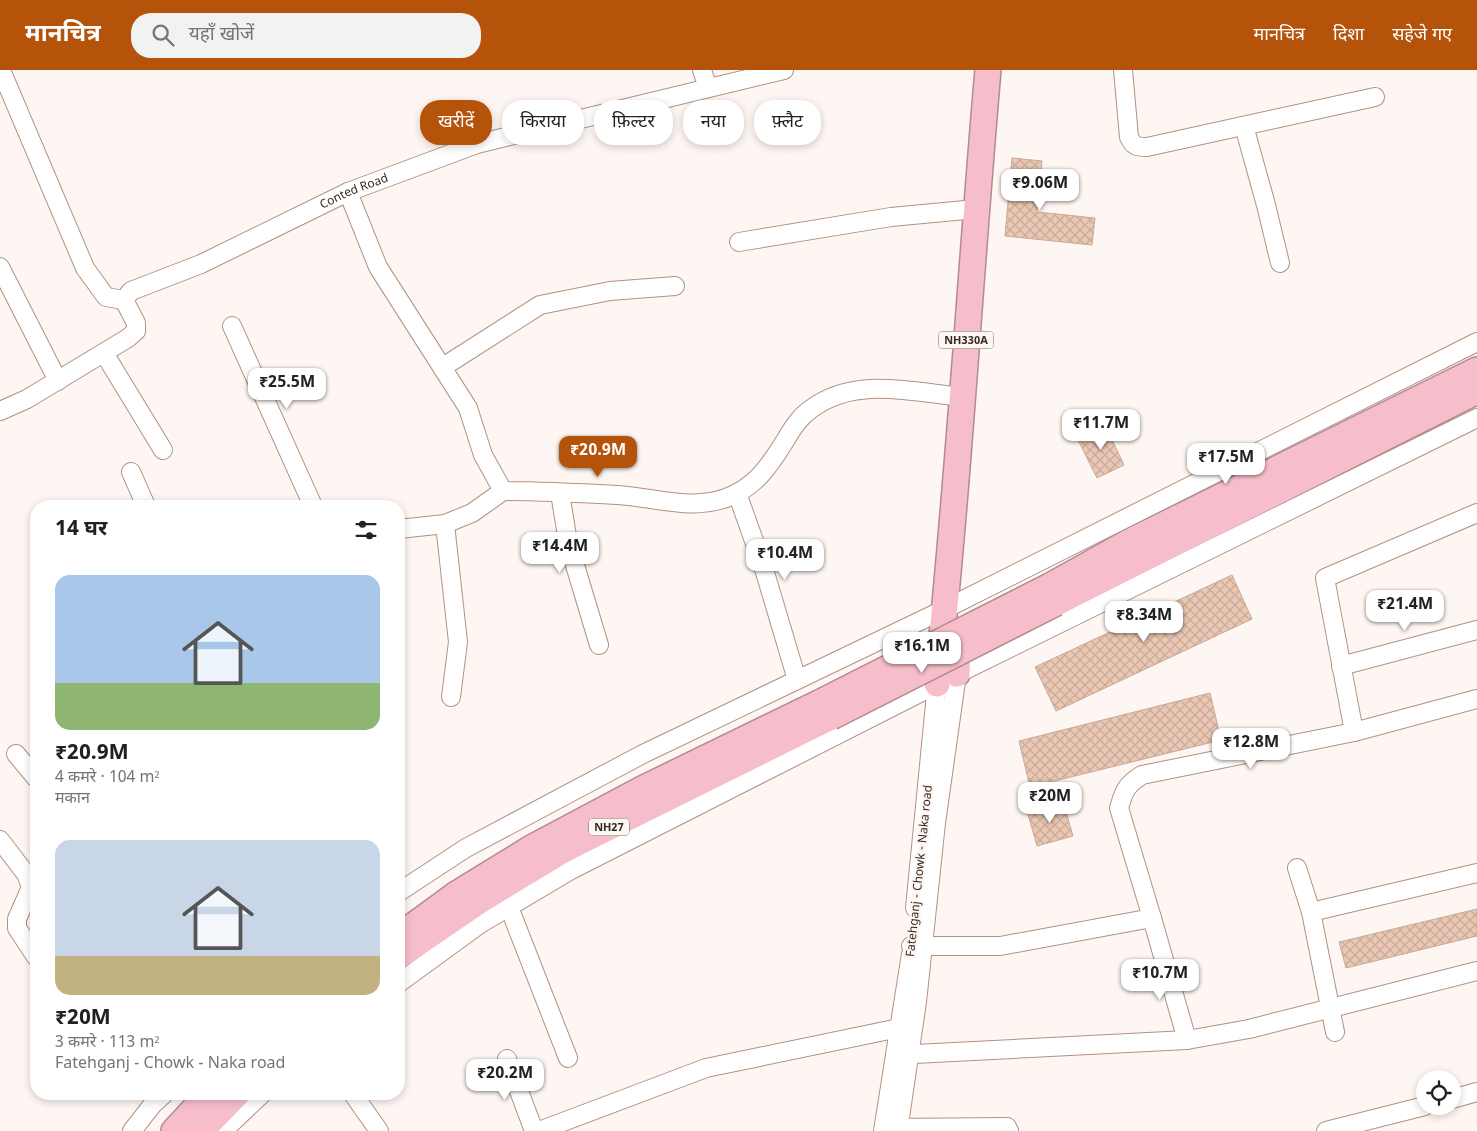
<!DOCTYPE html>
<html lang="hi">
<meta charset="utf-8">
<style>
body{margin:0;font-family:Georgia,"Noto Sans Devanagari",serif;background:#f2f2f2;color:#202124;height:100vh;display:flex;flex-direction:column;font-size:19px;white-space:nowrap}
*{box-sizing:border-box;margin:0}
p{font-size:16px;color:#757577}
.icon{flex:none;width:28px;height:28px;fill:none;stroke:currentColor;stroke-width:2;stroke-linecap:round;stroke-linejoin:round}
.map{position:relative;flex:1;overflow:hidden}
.details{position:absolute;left:30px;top:430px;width:375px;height:600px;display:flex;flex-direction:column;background:#fff;border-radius:20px;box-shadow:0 2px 8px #0003}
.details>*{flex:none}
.top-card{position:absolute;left:420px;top:30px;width:475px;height:45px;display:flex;gap:10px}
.controls{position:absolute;left:1416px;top:1000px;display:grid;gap:10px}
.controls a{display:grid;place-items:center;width:45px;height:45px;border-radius:50%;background:#fff;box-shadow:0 2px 8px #0003;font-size:25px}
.price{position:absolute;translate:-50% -42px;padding:0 11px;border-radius:10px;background:#fff;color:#222;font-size:16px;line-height:32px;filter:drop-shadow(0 1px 2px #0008)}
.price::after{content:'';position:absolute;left:50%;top:30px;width:15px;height:11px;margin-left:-8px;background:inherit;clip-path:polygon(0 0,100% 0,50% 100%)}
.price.on{background:#b45309;color:#fff}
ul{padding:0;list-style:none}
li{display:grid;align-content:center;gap:10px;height:265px;padding:0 25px}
li span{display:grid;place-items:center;height:155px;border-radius:15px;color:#555}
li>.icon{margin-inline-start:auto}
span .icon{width:90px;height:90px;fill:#fffc;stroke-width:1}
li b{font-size:21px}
h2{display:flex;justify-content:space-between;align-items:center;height:60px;padding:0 25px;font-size:21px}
.pill{padding:0 18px;border-radius:20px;background:#fff;box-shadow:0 2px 8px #0003;font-size:18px;line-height:45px}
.pill.on{background:#b45309;color:#fff}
header{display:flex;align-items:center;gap:30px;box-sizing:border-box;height:70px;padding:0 25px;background:#b45309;color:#fff}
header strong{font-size:24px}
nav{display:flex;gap:28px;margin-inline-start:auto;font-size:18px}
.search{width:350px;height:45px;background:#f2f2f2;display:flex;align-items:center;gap:12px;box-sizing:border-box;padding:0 18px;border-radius:20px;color:#757577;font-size:19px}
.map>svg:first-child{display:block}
.building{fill:url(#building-cross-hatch);stroke:#caa996}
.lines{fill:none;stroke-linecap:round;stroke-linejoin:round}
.minor-casing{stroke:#b2927f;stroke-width:20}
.highway-casing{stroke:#b38a8f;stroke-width:28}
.minor{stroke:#fff;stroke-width:18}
.highway{stroke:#f6beca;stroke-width:25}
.highway-bridge-casing{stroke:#b38a8f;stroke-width:28;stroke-linecap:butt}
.highway-bridge{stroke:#f6beca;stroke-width:25}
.labels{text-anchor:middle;stroke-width:4.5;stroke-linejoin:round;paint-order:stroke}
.shield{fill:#fdf6f2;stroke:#726760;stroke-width:1}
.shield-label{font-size:11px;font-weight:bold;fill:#372a22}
.street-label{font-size:12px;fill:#372a22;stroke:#fdf6f2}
</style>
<header>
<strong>मानचित्र</strong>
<div class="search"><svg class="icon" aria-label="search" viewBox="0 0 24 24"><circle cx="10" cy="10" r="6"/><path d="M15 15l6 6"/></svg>यहाँ खोजें</div>
<nav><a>मानचित्र</a><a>दिशा</a><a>सहेजे गए</a></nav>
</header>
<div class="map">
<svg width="1477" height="1061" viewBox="0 0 1477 1061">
<defs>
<pattern id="building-cross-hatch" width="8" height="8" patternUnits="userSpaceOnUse" patternTransform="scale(1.25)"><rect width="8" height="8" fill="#e9c7b3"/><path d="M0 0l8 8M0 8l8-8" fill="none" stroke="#c8ab9a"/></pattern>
</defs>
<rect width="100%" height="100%" fill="#fdf6f2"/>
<g class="building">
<path d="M1012,88L1042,91L1037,142L1095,148L1092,175L1005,166Z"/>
<path d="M1105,355L1124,395L1097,408L1077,368Z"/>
<path d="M1232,505L1252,549L1056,641L1035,597Z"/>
<path d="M1210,623L1221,670L1030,717L1019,671Z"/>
<path d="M1063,731L1073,766L1037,776L1027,741Z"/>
<path d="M1477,839V866L1346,898L1339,872Z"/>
</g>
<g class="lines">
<defs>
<g id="minor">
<path d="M1,0L85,198L106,227L124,230"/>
<path d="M702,0L708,18"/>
<path d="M1123,0L1129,67C1133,76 1137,77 1147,77L1375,27"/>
<path d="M1244,56L1266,135L1280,193"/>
<path d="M348,122L378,197L468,338L483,385L503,421C541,421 579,423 617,425C654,427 690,441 726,428C754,418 768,398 783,374C791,361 798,348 811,339C855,306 912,322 962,327"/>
<path d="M739,172L891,147L976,139"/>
<path d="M0,197L58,311"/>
<path d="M232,256L313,436"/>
<path d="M104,283L163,380"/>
<path d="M443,297L540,235L610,221L675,216"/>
<path id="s1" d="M0,341L27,329L128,268L136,261V253L124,230L131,221L201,194L348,122L477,74L784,0"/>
<path d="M131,402L146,436"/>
<path d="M560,423L568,472L599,575"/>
<path d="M737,423L764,499L797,610"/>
<path d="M445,454L458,572L451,627"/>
<path d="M399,459L445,454L472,443L503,421"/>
<path d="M1341,596L1477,560"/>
<path d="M1354,662L1325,508L1477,443"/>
<path d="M16,684L36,708"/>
<path d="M0,770L26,804L31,817L17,849V858L36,887"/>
<path d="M1297,798L1311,842L1335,962"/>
<path d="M399,822L466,778L643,684L945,539L1477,272"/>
<path d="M509,837L568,988"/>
<path d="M915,838L937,614"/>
<path d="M1311,842L1477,803"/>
<path d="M1152,848L1119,738C1124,721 1126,715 1142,705L1354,662L1477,629"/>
<path d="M399,913L480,854L571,800L957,604L1477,348"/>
<path d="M1187,970L1249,959L1477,901"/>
<path d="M895,985L1187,970L1152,848L1000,876H911"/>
<path d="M507,989L534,1061"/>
<path d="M353,1024L379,1061"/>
<path d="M1452,1029L1477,1022"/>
<path d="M887,1058L1007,1057L1009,1061"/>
<path d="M132,1061L153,1034L164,1024"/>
<path d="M223,1061L262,1024"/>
<path d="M539,1061L706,998L899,958"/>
<path d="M883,1061L911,884"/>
<path d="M898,1061L917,932L936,753L957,604"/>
<path d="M1326,1061L1425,1036"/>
</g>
<g id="highway">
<path d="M1050,516L1129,472L1477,300"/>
<path d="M1056,533L1477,321"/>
<path d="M957,604L959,563"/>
<path d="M937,614C959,410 970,205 988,0"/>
<path d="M399,866L455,825L533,777L642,719L823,631"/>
<path d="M399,886L481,830L565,779L831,647"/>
<path d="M174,1061L208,1024"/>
<path d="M201,1061L237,1024"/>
</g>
</defs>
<use href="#minor" class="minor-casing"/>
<use href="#highway" class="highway-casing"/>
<use href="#minor" class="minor"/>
<use href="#highway" class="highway"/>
<defs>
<g id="highway-bridge">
<path d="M823,631L1050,516"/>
<path d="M831,647L1056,533"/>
</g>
</defs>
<use href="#highway-bridge" class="highway-bridge-casing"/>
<use href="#highway-bridge" class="highway-bridge"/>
</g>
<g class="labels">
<g class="shield">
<rect x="938.5" y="261.5" width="55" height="17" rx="4"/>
<rect x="589" y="748.5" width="40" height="17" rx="4"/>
</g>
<g class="shield-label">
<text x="966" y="274">NH330A</text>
<text x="609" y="761">NH27</text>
</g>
<g class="street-label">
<text dy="4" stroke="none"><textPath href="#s1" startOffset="448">Conted Road</textPath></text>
<text transform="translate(919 801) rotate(-84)" y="4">Fatehganj - Chowk - Naka road</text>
</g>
</g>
</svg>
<div class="controls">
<a><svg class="icon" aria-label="locate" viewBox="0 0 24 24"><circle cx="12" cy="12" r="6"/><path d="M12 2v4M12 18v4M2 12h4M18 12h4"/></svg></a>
</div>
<b class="price" style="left:1040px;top:141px">₹9.06M</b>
<b class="price" style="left:287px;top:340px">₹25.5M</b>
<b class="price" style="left:1101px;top:381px">₹11.7M</b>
<b class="price on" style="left:598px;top:408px">₹20.9M</b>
<b class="price" style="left:1226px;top:415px">₹17.5M</b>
<b class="price" style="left:560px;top:504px">₹14.4M</b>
<b class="price" style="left:785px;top:511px">₹10.4M</b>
<b class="price" style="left:1405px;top:562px">₹21.4M</b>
<b class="price" style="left:1144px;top:573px">₹8.34M</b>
<b class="price" style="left:922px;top:604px">₹16.1M</b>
<b class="price" style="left:1251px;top:700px">₹12.8M</b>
<b class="price" style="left:1050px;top:754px">₹20M</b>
<b class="price" style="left:1160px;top:931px">₹10.7M</b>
<b class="price" style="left:505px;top:1031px">₹20.2M</b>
<div class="top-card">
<a class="pill on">खरीदें</a>
<a class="pill">किराया</a>
<a class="pill">फ़िल्टर</a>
<a class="pill">नया</a>
<a class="pill">फ़्लैट</a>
</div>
<section class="details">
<h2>14 घर<svg class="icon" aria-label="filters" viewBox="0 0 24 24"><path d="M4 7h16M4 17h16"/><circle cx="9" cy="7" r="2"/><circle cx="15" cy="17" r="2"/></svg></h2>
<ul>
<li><span style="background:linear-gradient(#a9c7e8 70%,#8fb573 0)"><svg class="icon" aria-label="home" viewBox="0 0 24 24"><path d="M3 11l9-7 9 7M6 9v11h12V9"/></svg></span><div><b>₹20.9M</b><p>4 कमरे · 104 m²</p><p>मकान</p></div></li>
<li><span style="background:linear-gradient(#c9d6e8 75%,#c2b280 0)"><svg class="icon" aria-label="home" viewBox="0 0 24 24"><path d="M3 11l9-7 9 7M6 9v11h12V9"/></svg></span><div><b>₹20M</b><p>3 कमरे · 113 m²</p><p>Fatehganj - Chowk - Naka road</p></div></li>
</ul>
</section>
</div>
